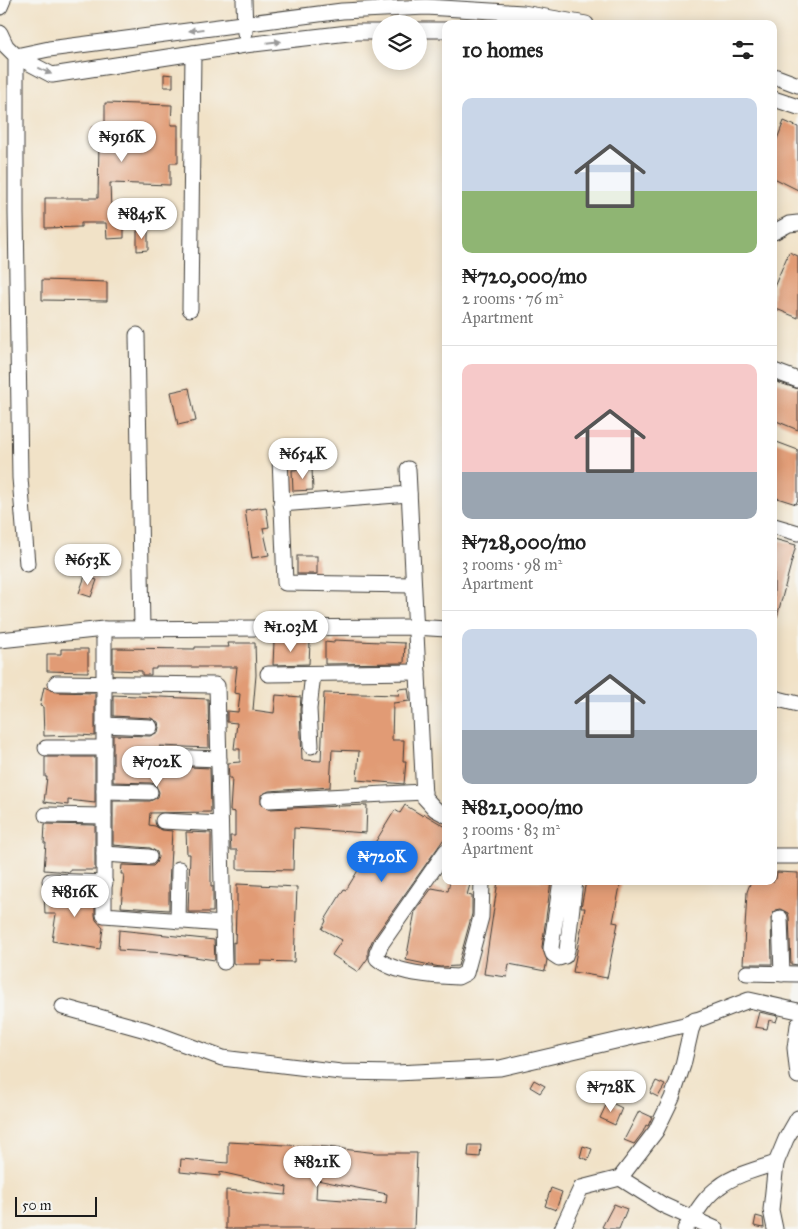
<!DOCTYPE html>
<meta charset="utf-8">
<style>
body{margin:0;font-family:"IM FELL Great Primer",serif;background:#f2f2f2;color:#222;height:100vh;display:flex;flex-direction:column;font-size:19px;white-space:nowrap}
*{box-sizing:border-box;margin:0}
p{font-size:16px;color:#767676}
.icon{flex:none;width:28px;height:28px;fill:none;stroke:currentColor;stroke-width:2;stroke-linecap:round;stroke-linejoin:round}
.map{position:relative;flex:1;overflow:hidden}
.details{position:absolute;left:442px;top:20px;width:335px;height:865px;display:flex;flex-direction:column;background:#fff;border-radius:10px;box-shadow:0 2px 12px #0003}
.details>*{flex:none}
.tools{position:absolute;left:372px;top:15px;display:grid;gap:10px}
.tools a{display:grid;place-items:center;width:55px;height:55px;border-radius:50%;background:#fff;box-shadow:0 2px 12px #0003;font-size:25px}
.scale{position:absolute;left:15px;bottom:12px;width:82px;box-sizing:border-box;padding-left:5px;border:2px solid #1c1c1c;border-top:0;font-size:14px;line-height:18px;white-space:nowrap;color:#1c1c1c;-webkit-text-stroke:4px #f6f6f2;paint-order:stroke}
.price{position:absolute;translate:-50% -42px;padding:0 11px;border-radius:18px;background:#fff;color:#222;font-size:16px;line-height:32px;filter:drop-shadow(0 1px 2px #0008)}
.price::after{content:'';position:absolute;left:50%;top:30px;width:15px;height:11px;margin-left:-8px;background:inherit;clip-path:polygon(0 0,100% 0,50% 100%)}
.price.on{background:#1a73e8;color:#fff}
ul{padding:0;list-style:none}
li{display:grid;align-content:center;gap:10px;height:265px;padding:0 20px}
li+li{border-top:1px solid #e0e0e0}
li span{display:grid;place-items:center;height:155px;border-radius:10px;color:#555}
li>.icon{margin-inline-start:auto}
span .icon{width:90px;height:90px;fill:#fffc;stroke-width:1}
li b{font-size:21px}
h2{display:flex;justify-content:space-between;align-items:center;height:60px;padding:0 20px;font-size:21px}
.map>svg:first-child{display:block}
.building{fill:#e19b75;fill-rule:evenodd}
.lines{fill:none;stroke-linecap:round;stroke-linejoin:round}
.minor-casing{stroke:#3c3a36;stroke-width:17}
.minor{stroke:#fff;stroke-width:15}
.oneway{fill:#999}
</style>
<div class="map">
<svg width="798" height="1229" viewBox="0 0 798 1229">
<rect width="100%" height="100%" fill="#f6f6f2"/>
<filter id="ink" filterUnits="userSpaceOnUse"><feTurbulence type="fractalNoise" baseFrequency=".02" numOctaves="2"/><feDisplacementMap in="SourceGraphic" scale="10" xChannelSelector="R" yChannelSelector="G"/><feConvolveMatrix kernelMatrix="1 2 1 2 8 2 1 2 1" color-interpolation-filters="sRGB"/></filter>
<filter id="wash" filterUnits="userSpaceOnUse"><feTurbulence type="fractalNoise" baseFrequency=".0096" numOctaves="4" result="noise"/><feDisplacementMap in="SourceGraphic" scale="20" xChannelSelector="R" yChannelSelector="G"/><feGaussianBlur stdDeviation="1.12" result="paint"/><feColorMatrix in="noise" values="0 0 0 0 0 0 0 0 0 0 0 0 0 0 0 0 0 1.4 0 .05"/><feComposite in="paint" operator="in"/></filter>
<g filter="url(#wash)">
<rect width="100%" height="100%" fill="#f1e2c7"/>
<g id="blocks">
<g class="building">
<path d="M164,74L173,75V87H164Z"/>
<path d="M105,103L172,105L171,125H178V163H170V185L110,183L111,211H117V227H124V238L107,239L106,223H81V227L45,228V198H98L99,142L91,141L92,127H105Z"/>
<path d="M784,121L798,127V190L774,178V147Z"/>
<path d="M148,230V250L137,251V231Z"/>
<path d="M789,252L798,256V318L774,308V287Z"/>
<path d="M42,280L107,282V301L42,300Z"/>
<path d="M774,381L798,389V430L774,420Z"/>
<path d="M189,388L196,421L178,425L171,392Z"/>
<path d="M774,441L798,450V499L796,504L774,497Z"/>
<path d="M312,469L313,490L293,491L292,470Z"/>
<path d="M266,507L269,527L263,528L269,555L252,558L245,510Z"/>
<path d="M774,539L796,545L777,617H774Z"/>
<rect x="297" y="556" width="20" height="18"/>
<path d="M85,576L97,580L91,597L79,593Z"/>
<path d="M334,640L405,643L404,663L325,664V642L334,643Z"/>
<path d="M274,641L310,642L309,664L273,665Z"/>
<path d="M228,643H255L256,675L253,710L274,713L276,695L301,697L300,710L302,760L321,761L324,693L399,695L398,689L408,688L410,701L393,703L392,740H404L403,761H406L404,784L357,780L359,751L332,750L330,787L269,791L261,795V805L269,809L367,805L366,833L294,828L293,870L237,869V850H231L230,836H235V812L230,811L232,778H229L228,763L240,762V749H234L237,723L227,722V711L238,712L240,694L234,693L237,667H156V669H151V675H142V671L113,670V648L195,649V647H229Z"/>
<path d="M61,649H88V672L47,671V654H61Z"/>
<path d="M44,687L56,692L95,693V736L80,735L44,736L43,707L40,706Z"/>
<path d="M113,695L208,699L209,748L160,746L158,757L160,764L167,766L210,768L211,812L150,813L149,825L155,826L162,830L172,831L169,885V910L121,907L124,874H121L122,865L153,866L156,863L158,857L157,852L150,848L113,845V801H150L158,797L159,792L155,784L151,783L113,782V735L150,736L158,732L159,727L158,722L151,718L113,716Z"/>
<path d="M45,757H95V803L68,800V805L44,802L47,777H45Z"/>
<path d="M405,805L423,816L424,814L446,827V836L373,939L368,950V958L358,972L332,955L342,940L322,929L326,921L325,920L344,889L346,890L395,810L400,813Z"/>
<path d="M45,824L95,825V870H70V872L44,870L46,843H44Z"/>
<path d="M186,832L211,833V886H213V912H188L190,854H187Z"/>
<path d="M777,872L798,873V965L791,964L789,917L788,913L780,909L775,910L771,918L772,964H743L747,892L751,881H774V878L776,879Z"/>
<path d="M450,881H471L467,895L472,896V914L458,966L440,967L406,960L415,911L432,888L448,891Z"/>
<path d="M498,881H551L542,947L547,960L545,971L509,964L507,977L484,974Z"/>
<path d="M586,881H621L613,922L618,923L607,978L573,972L585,908H581Z"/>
<path d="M237,884L297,887L294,962L261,961V964H235L233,963V942L235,943L236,911H237Z"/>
<path d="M70,892H95V915L96,920L103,928L100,949L52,941L56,914H45L44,893Z"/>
<path d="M119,930L214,940L215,960L167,953L118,950Z"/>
<path d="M759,1012L778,1016L776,1022L769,1020L767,1029L755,1027Z"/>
<path d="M534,1080L545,1086L540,1093L530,1087Z"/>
<path d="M656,1081L665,1085L658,1097L650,1093Z"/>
<path d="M608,1101L622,1108L615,1125L600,1118Z"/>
<path d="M639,1111L652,1117L648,1126L646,1125L643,1132L634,1144L624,1140Z"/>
<path d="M228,1142L326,1147L377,1153H417L414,1229H226V1190L286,1195L287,1187L220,1172V1176L180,1172L181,1159L228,1163ZM317,1180L387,1194L386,1203L316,1198Z"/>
<path d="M469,1145H481L480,1157L468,1156Z"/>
<path d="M583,1146L592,1149L588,1160L580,1157Z"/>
<path d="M551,1188L562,1192L556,1210L545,1206Z"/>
<path d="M614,1204L627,1209L619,1229H607L602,1227Z"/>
<path d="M756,1216L763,1218L764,1228L754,1226Z"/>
</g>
</g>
</g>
<g filter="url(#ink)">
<use href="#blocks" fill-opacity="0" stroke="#3c3a36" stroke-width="1"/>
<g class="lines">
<defs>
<g id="minor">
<path d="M244,0L245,33"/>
<path d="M0,7L3,0"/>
<path d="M419,30H446"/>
<path d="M381,32H357L245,45L52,75L16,56L49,49L342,11L426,7L523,13L586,24"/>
<path d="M0,33L6,46L16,56V213L20,478L27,564"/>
<path d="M774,76L798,85"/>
<path d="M774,99L798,107"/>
<path d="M774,232L789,224L798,223"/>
<path d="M190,309L193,53"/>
<path d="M137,335L142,629"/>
<path d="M774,371L798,380"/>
<path d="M280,458L285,583L413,585"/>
<path d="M408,469L424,797L435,809L446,815"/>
<path d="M281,504L409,494"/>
<path d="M774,526L798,533"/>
<path d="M104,629V915L223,924"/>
<path d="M0,640L104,629L415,627L446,629"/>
<path d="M268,674L418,672"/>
<path d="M56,683L215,685L217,686L224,962"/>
<path d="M774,698L798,704"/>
<path d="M104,725L150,727"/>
<path d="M311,746L309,709L313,674"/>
<path d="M46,748H104"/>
<path d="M167,757L219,759"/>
<path d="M104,791L150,792"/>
<path d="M269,800L424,792"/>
<path d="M46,815L104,816"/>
<path d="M163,821L220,824"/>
<path d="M446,851L381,944L377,953V958C394,974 435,976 458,977L466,973L481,917L482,881"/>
<path d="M104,854L149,857"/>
<path d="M774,856H798"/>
<path d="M50,881L105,883"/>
<path d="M561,881L551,948L553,954L559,958L565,956L567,950L575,881"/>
<path d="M780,918L782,974"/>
<path d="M178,921L179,869"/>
<path d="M747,973L798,974"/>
<path d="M63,1007L146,1030L222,1058L341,1072L396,1073L500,1068L684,1025L749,1000L798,1011"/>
<path d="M798,1025L795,1048L798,1076"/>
<path d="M776,1163L786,1139L798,1118"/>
<path d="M620,1178L663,1205L716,1229"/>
<path d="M562,1229L581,1188L620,1178L656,1131L672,1098L683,1065L691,1030L695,1020"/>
<path d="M685,1229C695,1215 704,1197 719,1187C734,1175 757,1169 776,1163L771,1210L775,1229"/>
</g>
</defs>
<use href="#minor" class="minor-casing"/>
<use href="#minor" class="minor"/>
</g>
<defs><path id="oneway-solid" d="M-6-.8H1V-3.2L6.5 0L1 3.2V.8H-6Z" transform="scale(1.25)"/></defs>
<g class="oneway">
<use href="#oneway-solid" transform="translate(196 30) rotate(173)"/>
<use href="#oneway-solid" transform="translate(274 42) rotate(-6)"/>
<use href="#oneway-solid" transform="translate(45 71) rotate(26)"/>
</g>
</g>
</svg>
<div class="tools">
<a><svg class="icon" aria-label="layers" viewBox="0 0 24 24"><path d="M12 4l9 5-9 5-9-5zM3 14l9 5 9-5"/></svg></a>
</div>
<div class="scale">50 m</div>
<b class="price" style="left:122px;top:163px">₦916K</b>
<b class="price" style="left:142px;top:240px">₦845K</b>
<b class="price" style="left:303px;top:480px">₦654K</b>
<b class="price" style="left:88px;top:586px">₦653K</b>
<b class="price" style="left:291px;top:653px">₦1.03M</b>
<b class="price" style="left:157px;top:788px">₦702K</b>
<b class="price on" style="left:382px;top:883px">₦720K</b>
<b class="price" style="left:75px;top:918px">₦816K</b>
<b class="price" style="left:611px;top:1113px">₦728K</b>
<b class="price" style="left:317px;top:1188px">₦821K</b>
<section class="details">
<h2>10 homes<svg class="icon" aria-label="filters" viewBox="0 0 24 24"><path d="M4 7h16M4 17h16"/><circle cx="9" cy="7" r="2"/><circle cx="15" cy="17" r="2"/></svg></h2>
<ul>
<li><span style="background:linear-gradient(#c9d6e8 60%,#8fb573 0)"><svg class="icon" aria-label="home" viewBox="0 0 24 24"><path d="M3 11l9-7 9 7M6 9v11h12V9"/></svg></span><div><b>₦720,000/mo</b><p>2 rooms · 76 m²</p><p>Apartment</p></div></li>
<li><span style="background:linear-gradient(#f6c9c9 70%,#9aa5b1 0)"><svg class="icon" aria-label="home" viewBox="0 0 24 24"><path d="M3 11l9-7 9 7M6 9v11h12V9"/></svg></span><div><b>₦728,000/mo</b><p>3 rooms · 98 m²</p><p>Apartment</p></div></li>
<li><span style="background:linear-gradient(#c9d6e8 65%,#9aa5b1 0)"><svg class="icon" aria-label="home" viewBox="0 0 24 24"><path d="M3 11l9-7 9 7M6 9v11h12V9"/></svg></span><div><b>₦821,000/mo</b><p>3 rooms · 83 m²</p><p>Apartment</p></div></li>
</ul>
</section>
</div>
